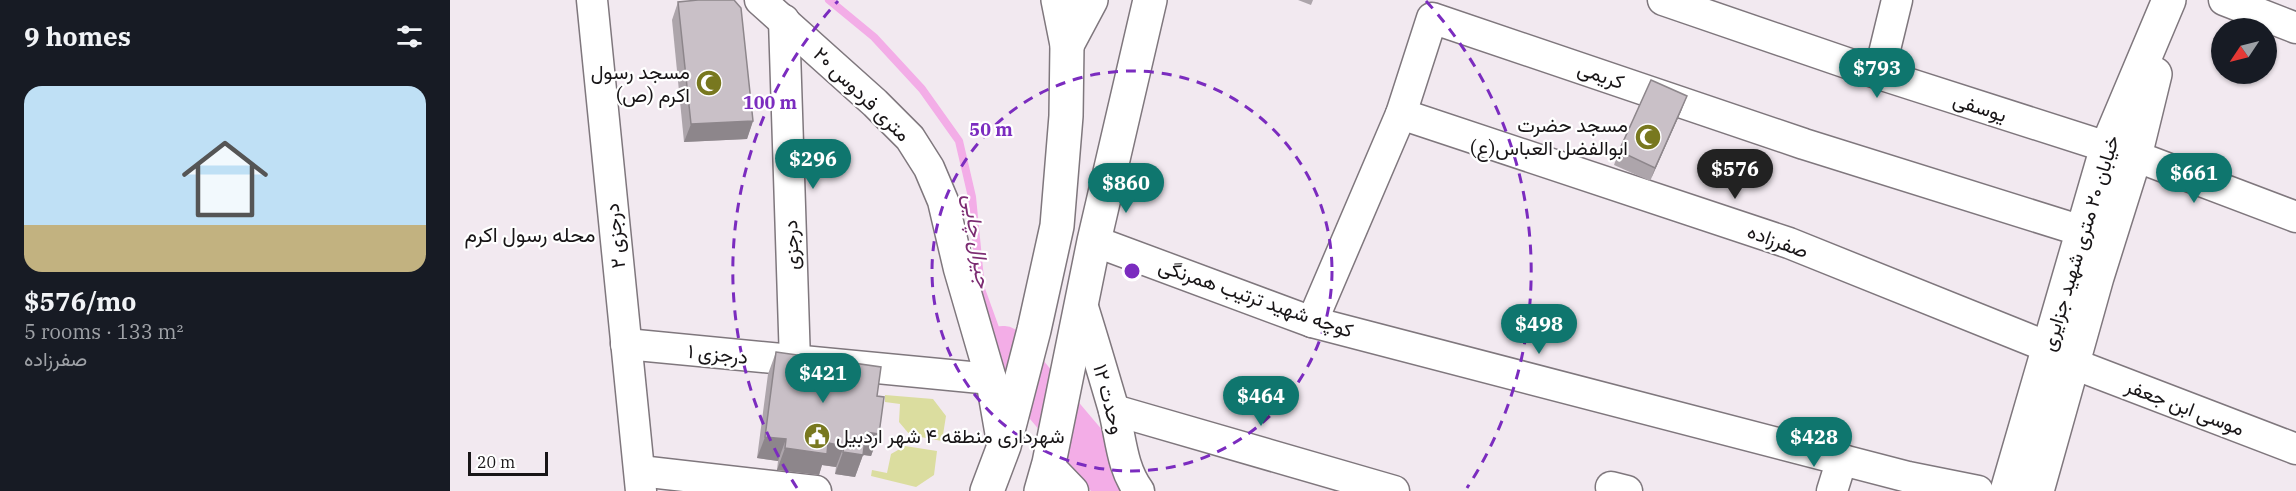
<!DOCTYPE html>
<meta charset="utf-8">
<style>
body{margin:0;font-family:"IBM Plex Serif",Vazirmatn,serif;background:#20242c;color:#f1f3f6;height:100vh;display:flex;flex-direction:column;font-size:22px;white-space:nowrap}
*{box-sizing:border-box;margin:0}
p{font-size:20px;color:#9ea1a6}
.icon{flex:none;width:33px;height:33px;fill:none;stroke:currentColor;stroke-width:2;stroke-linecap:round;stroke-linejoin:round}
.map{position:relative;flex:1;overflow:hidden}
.details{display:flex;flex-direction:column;background:#171b24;width:450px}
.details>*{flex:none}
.needle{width:39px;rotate:235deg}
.buttons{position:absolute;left:1761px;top:18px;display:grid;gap:12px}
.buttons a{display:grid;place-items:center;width:66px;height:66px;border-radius:50%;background:#171b24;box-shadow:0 2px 4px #0004;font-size:30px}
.scale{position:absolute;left:18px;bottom:15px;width:80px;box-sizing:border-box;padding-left:6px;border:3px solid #181517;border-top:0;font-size:16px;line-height:21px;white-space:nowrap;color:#181517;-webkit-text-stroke:4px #fff;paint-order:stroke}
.price{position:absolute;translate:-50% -51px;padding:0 14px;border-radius:21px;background:#0f766e;color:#fff;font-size:20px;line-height:39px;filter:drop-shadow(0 2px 3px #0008)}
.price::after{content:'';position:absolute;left:50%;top:36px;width:18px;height:14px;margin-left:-9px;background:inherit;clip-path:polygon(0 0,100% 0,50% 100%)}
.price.selected{background:#222;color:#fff}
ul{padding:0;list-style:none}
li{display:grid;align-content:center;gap:12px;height:318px;padding:0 24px}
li+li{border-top:2px solid #363941}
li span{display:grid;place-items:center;height:186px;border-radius:18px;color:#555}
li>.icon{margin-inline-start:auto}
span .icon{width:108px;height:108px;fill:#fffc;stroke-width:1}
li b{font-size:26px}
h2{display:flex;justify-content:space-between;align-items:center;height:72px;padding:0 24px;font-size:26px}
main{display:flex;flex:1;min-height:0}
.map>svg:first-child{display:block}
.green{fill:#dbdd9f}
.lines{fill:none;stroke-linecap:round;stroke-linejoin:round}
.stream{stroke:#f3ade7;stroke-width:8}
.river{stroke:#f3ade7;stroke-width:48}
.street-casing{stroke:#7f777d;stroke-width:33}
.secondary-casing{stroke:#7f777d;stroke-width:36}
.street{stroke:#fff;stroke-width:30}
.secondary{stroke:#fff;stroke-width:33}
.wall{fill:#ada5ab}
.shaded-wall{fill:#8d868b}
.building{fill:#c9c0c7;stroke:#8d868b;stroke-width:1.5}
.ring{fill:none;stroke:#7b2cbf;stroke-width:3;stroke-dasharray:10 8}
.labels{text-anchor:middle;stroke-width:4.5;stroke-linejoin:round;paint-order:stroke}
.poi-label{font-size:20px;fill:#181517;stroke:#fff;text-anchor:end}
.street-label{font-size:20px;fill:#181517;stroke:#fff}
.neighbourhood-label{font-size:21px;fill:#181517;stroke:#fff}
.water-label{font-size:21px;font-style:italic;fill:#7c2c72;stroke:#fff}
.centre{fill:#7b2cbf;stroke:#fff;stroke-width:3}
.ring-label{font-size:18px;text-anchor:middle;font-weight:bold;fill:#7b2cbf;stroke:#fff;stroke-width:4.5;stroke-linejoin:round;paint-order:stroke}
</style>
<main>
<section class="details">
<h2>9 homes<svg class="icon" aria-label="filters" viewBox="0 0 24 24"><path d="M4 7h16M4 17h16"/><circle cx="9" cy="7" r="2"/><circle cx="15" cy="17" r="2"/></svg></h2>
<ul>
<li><span style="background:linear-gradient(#bfe0f5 75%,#c2b280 0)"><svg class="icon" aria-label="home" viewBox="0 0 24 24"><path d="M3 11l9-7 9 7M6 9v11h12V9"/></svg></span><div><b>$576/mo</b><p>5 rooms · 133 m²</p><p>صفرزاده</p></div></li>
</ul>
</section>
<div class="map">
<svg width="1846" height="491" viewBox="0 0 1846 491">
<rect width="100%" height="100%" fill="#f2e9f0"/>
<g class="green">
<path d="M435,395L483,399L496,416L492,441L460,435L449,422L450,404L435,402Z"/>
<path d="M455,446L487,451L484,475L466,487L421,476L422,470L437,473L441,454Z"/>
</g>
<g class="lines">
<g class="stream">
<path d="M379,0L424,37L472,89L509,141L522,197L531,289L553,350"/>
<path d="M658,474L669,491"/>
</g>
<path class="river" d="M553,350L658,474"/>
<defs>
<g id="street">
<path d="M142,0L191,491"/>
<path d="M310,0L425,103L460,138L479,168L493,201L509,269L541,379L553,448"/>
<path d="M1213,0L1429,74L1685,156L1846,217"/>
<path d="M1774,0L1846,28"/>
<path d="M334,20L345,362"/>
<path d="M1429,74L1447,0"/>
<path d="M951,114L1339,243L1598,347"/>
<path d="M644,241L862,322L1458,477L1528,491"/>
<path d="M632,304C643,339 653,373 663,407C671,436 671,467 689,491"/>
<path d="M862,322L951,114L982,18L1354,144L1632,231"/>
<path d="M176,344L541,379"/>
<path d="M1624,364L1846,449"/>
<path d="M664,410L944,491"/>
<path d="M598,465L623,491"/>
<path d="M190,471L366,491"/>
<path d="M1161,487L1177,491"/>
<path d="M1382,491L1392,459"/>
</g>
<g id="secondary">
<path d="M617,45L641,0"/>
<path d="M537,491L554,446L584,330L607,226L616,116L617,45L608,0"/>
<path d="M591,491L599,463L644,241L700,0"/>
<path d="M1557,491L1657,147L1719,0"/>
<path d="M1587,491L1647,277L1685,156L1705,74"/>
</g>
</defs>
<use href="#street" class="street-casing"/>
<use href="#secondary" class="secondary-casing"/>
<use href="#street" class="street"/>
<use href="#secondary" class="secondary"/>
</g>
<g class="wall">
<path d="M848,0H863L861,5Z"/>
<path d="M228,2L303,121L297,139L234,142L222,20Z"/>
<path d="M1232,109L1200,181L1164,165L1169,151Z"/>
<path d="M326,352L427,396L429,434L421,456L413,455L405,477L385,474L386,467L372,465L369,475L327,470L328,461L307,458L318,374Z"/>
</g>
<g class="shaded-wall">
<path d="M1237,96L1232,109L1200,181L1205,168Z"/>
<path d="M303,121L297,139L234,142L241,124Z"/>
<path d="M416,432L429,434L421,456L408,454Z"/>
<path d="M315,437L336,439L328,461L307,458Z"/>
<path d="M378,443L394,446L386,467L372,465L369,475L327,470L335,448Z"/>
<path d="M393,452L413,455L405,477L385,474Z"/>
</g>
<g class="building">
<path d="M248,0H284L291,8L303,121L241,124L228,2Z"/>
<path d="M1201,80L1237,96L1205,168L1169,151Z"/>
<path d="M326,352L431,367L427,396L434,397L429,434L416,432L413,455L393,452L394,446L378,443L377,454L335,448L336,439L315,437Z"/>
</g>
<g class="ring">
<circle cx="682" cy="271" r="200"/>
<path d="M347 488A399 399 0 0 1 388 1M976 1A399 399 0 0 1 1017 488"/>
</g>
<defs>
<symbol id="mosque-disc" viewBox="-11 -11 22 22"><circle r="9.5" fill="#78781f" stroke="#fff"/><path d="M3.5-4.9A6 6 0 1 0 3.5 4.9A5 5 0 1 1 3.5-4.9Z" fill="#fff"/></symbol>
<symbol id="civic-disc" viewBox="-11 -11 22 22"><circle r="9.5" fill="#78781f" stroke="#fff"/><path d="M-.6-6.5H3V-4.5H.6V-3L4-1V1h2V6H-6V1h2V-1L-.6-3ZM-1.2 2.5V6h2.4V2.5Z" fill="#fff"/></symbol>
</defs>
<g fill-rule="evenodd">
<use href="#mosque-disc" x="244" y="68" width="30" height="30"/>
<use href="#mosque-disc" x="1183" y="122" width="30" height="30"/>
<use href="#civic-disc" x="352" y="421" width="30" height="30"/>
</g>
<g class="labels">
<g class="poi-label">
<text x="240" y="79">مسجد رسول<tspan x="240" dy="23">اکرم (ص)</tspan></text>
<text x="1178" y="132">مسجد حضرت<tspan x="1178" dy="23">ابوالفضل العباس(ع)</tspan></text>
<text x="386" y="443" text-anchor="start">شهرداری منطقه ۴ شهر اردبیل</text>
</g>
<g class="street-label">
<text transform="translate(1151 75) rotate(19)" y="7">کریمی</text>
<text transform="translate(412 94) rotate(44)" y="7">۲۰ متری فردوس</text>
<text transform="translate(1530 107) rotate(18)" y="7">یوسفی</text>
<text transform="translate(165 236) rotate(-96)" y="7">درجزی ۲</text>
<text transform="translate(1328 241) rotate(20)" y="7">صفرزاده</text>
<text transform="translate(1630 243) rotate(-73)" y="7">خیابان ۲۰ متری شهید جزایری</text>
<text transform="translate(341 245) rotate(-92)" y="7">درجزی</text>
<text transform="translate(806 298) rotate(19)" y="7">کوچه شهید ترتیب همرنگی</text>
<text transform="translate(268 354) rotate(6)" y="7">درجزی ۱</text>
<text transform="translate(659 399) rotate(75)" y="7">وحدت ۱۲</text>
<text transform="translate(1735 407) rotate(21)" y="7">موسی ابن جعفر</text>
</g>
<g class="neighbourhood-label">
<text x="80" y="242">محله رسول اکرم</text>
</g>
<g class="water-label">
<text transform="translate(527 241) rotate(82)" y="7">جیرال چایی</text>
</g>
</g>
<circle cx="682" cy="271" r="9" class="centre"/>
<g class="ring-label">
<text x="320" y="109">100 m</text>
<text x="541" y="136">50 m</text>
</g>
</svg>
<div class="buttons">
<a><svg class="needle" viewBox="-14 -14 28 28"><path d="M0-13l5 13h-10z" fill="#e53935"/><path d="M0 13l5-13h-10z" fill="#9ea1a6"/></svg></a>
</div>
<div class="scale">20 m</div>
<b class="price" style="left:1427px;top:99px">$793</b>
<b class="price" style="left:363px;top:190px">$296</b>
<b class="price selected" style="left:1285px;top:200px">$576</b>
<b class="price" style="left:1744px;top:204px">$661</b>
<b class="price" style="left:676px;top:214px">$860</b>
<b class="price" style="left:1089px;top:355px">$498</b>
<b class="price" style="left:373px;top:404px">$421</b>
<b class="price" style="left:811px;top:427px">$464</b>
<b class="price" style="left:1364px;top:468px">$428</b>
</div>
</main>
